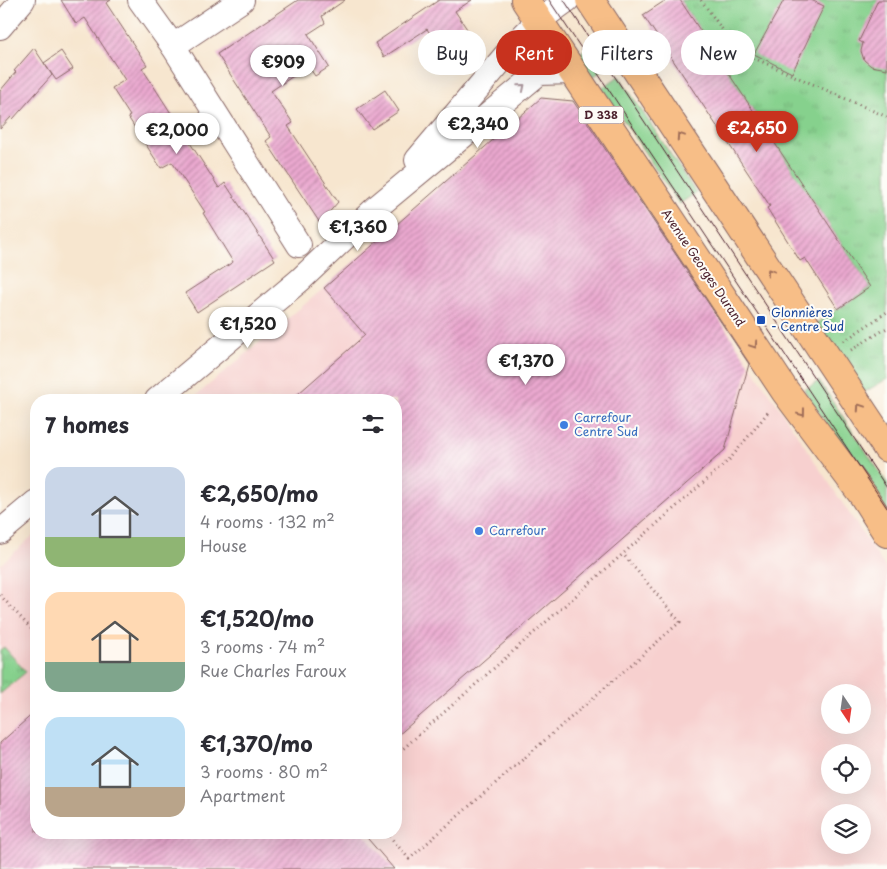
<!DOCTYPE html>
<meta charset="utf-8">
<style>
body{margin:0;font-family:"Playpen Sans",sans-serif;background:#f7f7f7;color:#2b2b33;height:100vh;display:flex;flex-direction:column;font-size:19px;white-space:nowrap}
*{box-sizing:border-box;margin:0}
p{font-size:16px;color:#7c7c81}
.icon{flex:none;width:28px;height:28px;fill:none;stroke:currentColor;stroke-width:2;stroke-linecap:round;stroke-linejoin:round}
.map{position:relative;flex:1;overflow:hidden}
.panel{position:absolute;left:30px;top:394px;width:372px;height:445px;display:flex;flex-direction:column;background:#fff;border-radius:20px;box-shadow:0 5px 20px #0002}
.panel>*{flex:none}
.hud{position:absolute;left:418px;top:30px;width:394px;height:45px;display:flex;gap:10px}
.needle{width:32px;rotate:167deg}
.buttons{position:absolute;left:821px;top:684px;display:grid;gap:10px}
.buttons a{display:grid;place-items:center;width:50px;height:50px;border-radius:50%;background:#fff;box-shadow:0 5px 20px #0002;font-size:25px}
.price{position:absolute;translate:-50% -42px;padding:0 11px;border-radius:18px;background:#fff;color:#222;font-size:16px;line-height:32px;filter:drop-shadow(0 1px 2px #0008)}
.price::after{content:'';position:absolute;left:50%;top:30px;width:15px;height:11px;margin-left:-8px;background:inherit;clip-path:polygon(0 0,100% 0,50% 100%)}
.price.active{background:#c8321e;color:#fff}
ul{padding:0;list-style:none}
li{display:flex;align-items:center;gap:15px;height:125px;padding:0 15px}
li span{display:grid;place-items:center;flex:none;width:140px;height:100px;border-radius:15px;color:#555}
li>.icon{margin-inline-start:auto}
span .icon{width:60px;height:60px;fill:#fffc;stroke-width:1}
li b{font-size:21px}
h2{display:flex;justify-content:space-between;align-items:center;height:60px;padding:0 15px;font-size:21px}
.pill{padding:0 18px;border-radius:22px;background:#fff;box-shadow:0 5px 20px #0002;font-size:18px;line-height:45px}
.pill.active{background:#c8321e;color:#fff}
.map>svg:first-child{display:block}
.built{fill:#f7d0cf;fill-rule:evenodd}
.grass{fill:#86d18d;stroke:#68785c}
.park{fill:url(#park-tufts);stroke:#68785c}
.building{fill:url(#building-hatch)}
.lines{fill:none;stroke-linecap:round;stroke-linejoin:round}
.minor-casing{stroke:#876564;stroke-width:26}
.primary-casing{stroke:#876564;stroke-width:30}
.path{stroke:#876564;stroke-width:3;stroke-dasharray:1 4;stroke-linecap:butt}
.minor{stroke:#fff;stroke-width:24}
.primary{stroke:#f7be87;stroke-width:28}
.tram{stroke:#4a1f2b;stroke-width:1}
.oneway{stroke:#ae9aa0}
.oneway2{stroke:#a06e59}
.transit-dot{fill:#1a4fb4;stroke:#fdfcf7;stroke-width:2}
.shop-dot{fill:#3f7fe0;stroke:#fdfcf7;stroke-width:2}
.labels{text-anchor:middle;stroke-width:4;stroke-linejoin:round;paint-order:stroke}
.shield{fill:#fdfcf7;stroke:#806168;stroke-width:1}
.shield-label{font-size:11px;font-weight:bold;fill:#4a1f2b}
.street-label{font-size:12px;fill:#4a1f2b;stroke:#fdfcf7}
.transit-label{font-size:12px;fill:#164399;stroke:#fdfcf7;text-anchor:start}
.shop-label{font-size:12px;fill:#366cbe;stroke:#fdfcf7;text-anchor:start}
</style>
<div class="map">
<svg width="887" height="869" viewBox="0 0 887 869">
<defs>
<pattern id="park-tufts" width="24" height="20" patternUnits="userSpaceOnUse" patternTransform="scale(1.25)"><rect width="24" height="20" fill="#86d18d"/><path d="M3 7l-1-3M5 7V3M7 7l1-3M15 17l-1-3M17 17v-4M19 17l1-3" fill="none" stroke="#75b37a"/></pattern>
<pattern id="building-hatch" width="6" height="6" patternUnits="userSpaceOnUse" patternTransform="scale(1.25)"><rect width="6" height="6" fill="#eba9d0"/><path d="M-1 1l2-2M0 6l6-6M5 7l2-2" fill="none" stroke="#c089a9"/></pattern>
</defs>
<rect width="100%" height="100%" fill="#fdfcf7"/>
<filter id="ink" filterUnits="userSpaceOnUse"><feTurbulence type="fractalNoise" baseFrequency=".02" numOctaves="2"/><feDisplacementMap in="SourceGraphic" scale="10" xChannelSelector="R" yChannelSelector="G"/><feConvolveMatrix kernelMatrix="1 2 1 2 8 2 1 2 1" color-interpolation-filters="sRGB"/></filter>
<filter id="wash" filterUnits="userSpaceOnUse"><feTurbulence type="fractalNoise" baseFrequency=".0096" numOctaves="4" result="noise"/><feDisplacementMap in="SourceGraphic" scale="20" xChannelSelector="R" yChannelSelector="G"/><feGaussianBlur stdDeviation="1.12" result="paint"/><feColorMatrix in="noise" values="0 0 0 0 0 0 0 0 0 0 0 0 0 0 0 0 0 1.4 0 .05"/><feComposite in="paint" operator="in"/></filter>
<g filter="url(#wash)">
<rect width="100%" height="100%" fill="#f7e6cf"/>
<path class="built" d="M541,98L575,101L887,570V869H0V565L36,533V832H396V400H191L324,288ZM830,692H862V725H830ZM830,752H862V785H830ZM830,812H862V845H830Z"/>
<g class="grass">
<path d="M604,37L619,60L586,81L571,59Z"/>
<path d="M619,76L696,193L679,204L602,88Z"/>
<path d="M819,381L887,483V515L804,390Z"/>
</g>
<g class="park">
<path d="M680,0H887V379L854,398L808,329L870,287Z"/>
<path d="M4,647L26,672L0,694V650Z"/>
</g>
<g id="blocks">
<g class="building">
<path d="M61,0H111L106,3L147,65L142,68L219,188L225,183L275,260L197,312L185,293L233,262L203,213L205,212L172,162L161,168L128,117L130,116L112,88L125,80L85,18L76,24Z"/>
<path d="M298,0H345L322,16L325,23L308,34L329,67L315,76L308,66L271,91L293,123L288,126L338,202L320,223L266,141L271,137L217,54Z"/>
<path d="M439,0H472L455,11L477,44L449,62L427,29L384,57L375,43Z"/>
<path d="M666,0H680L870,287L838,309L805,258L800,261L767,208L770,206L643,15Z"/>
<path d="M784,0H811L824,6L792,73L754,54Z"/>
<path d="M878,0H887V69L871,66L864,60L861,51L863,43L859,41Z"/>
<path d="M34,48L52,75L13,119L11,117L0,129V91L16,72L14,71Z"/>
<path d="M61,51L73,69L56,80L44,63Z"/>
<path d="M385,90L399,111L372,129L357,109Z"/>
<path d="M541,98L573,101L749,364L725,450L396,737V400H291L365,335L324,288Z"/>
<path d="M36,711V832H362L394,869H0V743Z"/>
</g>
</g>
</g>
<g filter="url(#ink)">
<use href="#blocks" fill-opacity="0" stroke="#876564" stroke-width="1"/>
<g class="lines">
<defs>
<g id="minor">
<path d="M140,0L173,46L299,245"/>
<path d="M0,27L23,0"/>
<path d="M173,46L242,0"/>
<path d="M417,160L517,42L538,21L567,0"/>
<path d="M157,400L300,280L377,207L539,73L572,72"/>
<path d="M0,532L36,502"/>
</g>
<g id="primary">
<path d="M525,0L785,391L863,495L887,533"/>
<path d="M590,0L887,448"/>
</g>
</defs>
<use href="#minor" class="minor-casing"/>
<use href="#primary" class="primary-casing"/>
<g class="path">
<path d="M701,0L738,51L887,117"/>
<path d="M844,341L887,312"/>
<path d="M851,350L887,328"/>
<path d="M0,595L36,634"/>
<path d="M396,755L730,459L769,411"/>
<path d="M386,832L409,859L680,622L623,554"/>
</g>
<use href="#minor" class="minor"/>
<use href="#primary" class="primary"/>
<g class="tram">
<path d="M549,0L887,508"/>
<path d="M564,0L887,488"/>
</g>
</g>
<defs><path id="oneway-chevron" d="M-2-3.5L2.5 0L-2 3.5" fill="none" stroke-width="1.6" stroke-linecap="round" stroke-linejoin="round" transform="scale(1.25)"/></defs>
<use class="oneway" href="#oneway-chevron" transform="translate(522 87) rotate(-40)"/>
<g class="oneway2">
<use href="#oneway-chevron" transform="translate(680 136) rotate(-124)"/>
<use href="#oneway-chevron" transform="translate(770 272) rotate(-124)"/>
<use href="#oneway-chevron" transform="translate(754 345) rotate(56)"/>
<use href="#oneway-chevron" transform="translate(860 407) rotate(-124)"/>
<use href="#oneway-chevron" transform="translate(802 413) rotate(53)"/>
</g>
</g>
<rect class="transit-dot" x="756" y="315" width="10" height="10" rx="2.5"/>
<g class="shop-dot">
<circle cx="564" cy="425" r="5"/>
<circle cx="479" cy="531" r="5"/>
</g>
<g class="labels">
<rect class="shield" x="578.5" y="106.5" width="45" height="17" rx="4"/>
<g class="shield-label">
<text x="601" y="119">D 338</text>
</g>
<g class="street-label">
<text transform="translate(703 268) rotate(56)" y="4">Avenue Georges Durand</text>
</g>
<g class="transit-label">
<text x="771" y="317">Glonnières<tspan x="771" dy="14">- Centre Sud</tspan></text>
</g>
<g class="shop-label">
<text x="574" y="422">Carrefour<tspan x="574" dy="14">Centre Sud</tspan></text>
<text x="489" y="535">Carrefour</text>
</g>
</g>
</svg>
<div class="buttons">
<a><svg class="needle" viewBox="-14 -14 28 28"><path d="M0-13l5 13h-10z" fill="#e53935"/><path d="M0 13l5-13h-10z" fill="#7c7c81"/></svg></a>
<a><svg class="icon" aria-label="locate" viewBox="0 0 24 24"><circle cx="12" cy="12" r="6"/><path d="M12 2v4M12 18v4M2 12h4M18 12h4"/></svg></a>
<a><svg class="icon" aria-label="layers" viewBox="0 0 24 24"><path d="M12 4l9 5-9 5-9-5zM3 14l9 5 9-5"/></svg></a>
</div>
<b class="price" style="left:283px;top:87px">€909</b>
<b class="price" style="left:478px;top:149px">€2,340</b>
<b class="price active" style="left:757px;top:153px">€2,650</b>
<b class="price" style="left:177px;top:155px">€2,000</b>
<b class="price" style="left:358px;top:252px">€1,360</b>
<b class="price" style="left:248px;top:349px">€1,520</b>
<b class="price" style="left:526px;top:386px">€1,370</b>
<div class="hud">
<a class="pill">Buy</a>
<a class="pill active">Rent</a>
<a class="pill">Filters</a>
<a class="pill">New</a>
</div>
<section class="panel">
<h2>7 homes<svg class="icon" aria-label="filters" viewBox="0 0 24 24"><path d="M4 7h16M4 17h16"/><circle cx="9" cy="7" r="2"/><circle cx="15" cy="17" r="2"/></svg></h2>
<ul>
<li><span style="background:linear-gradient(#c9d6e8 70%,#8fb573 0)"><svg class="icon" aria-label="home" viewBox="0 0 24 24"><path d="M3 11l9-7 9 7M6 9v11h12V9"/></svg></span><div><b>€2,650/mo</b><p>4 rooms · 132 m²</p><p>House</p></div></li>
<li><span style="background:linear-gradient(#ffd9b3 70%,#7fa58c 0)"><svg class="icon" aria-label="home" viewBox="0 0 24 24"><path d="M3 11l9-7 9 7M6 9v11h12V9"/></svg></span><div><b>€1,520/mo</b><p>3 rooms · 74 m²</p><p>Rue Charles Faroux</p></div></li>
<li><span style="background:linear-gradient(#bfe0f5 70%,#b9a48a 0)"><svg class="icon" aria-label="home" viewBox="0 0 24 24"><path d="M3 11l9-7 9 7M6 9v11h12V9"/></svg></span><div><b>€1,370/mo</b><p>3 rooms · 80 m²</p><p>Apartment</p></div></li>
</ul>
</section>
</div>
